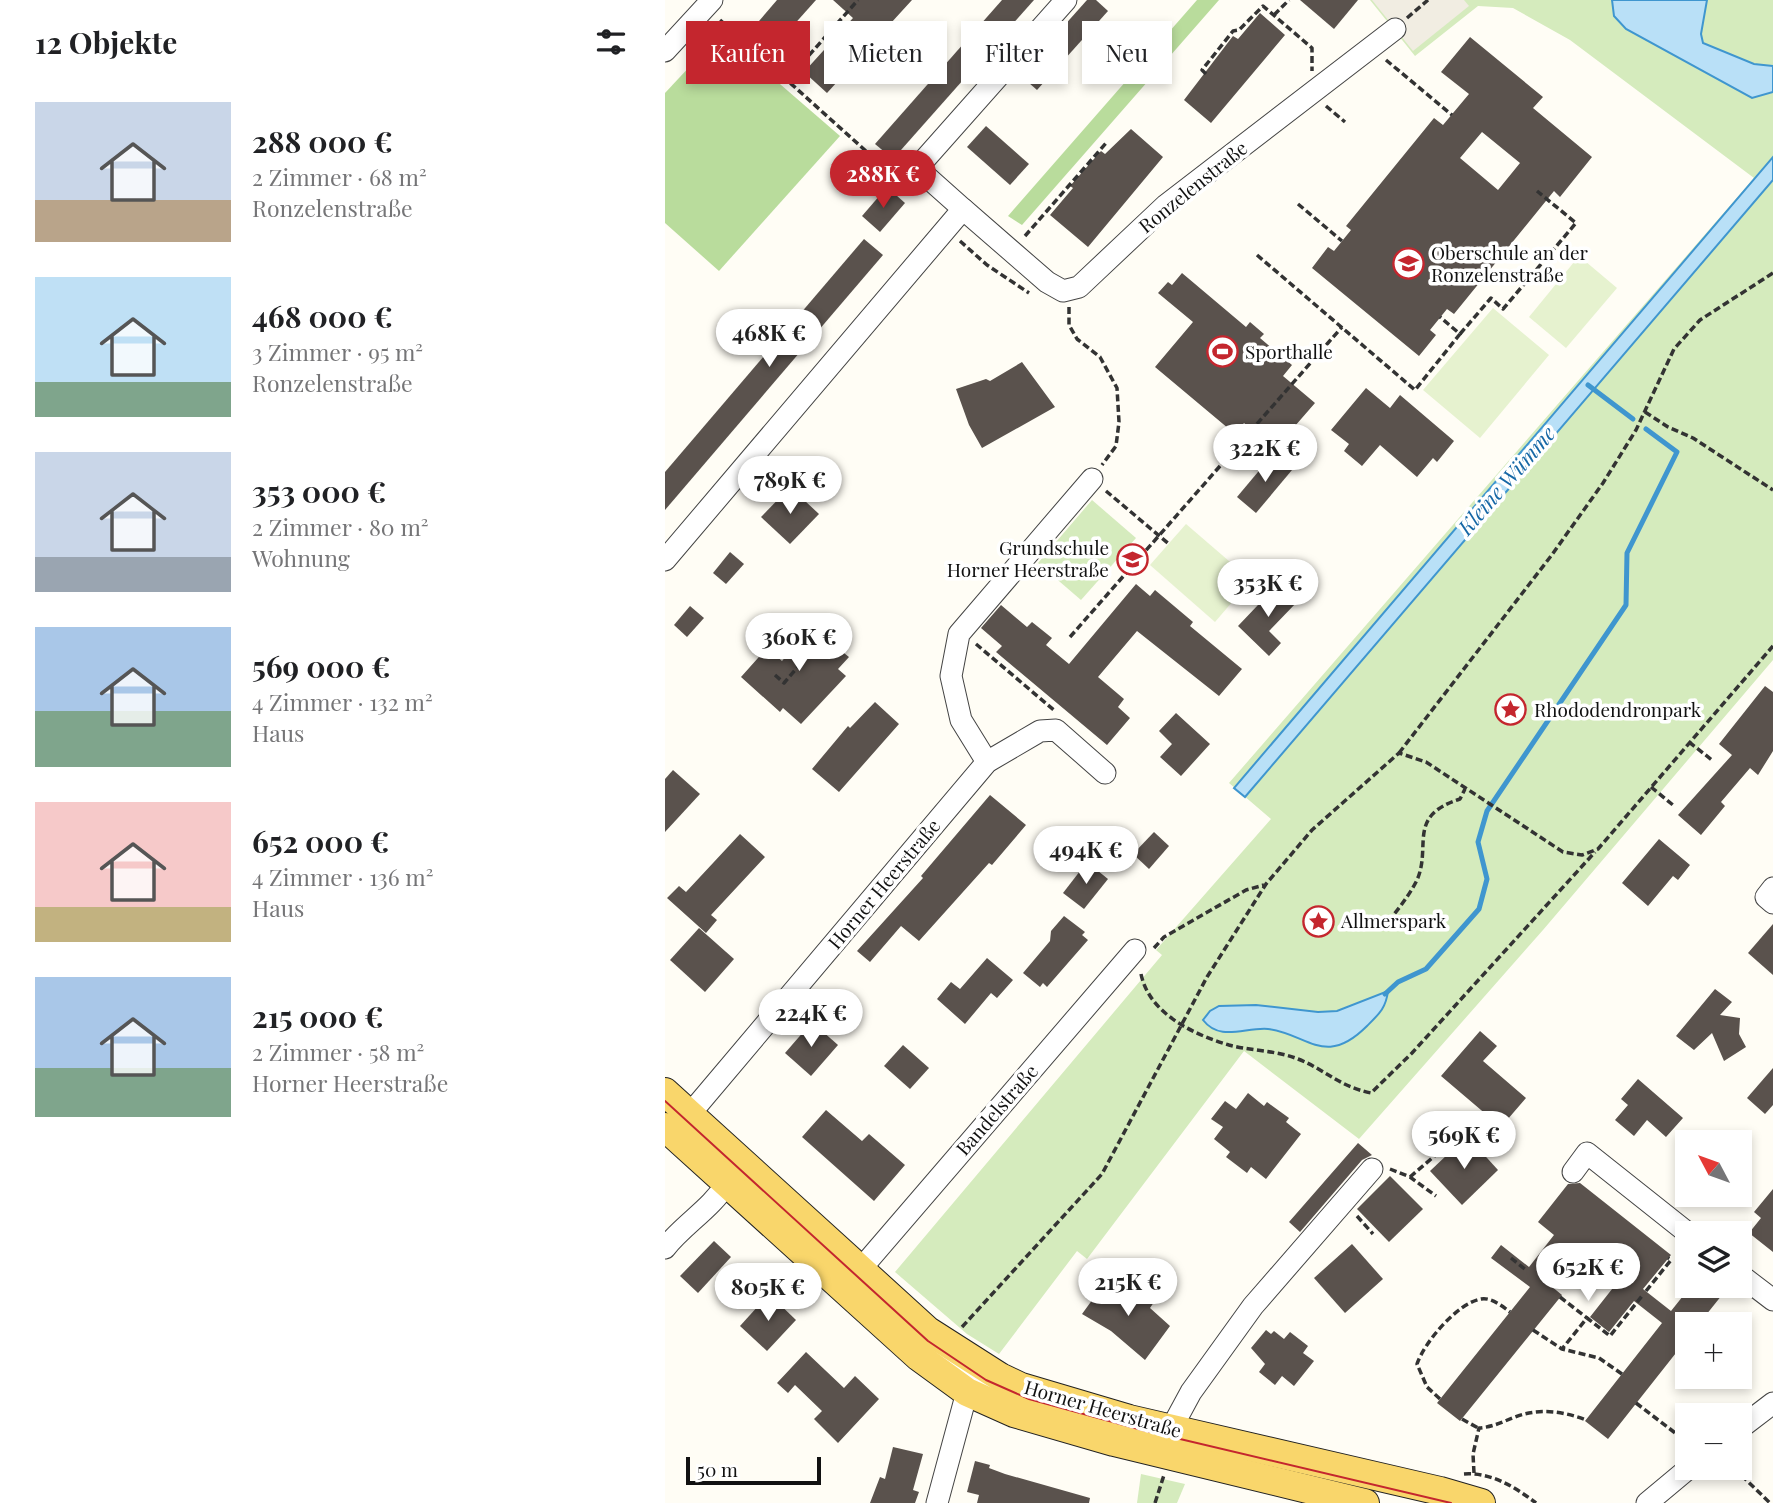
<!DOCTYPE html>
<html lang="de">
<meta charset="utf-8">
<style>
body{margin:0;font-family:"Playfair Display",serif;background:#f2f2f2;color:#202124;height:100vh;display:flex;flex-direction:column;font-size:26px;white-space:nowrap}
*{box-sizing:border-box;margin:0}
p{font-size:23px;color:#757577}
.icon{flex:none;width:38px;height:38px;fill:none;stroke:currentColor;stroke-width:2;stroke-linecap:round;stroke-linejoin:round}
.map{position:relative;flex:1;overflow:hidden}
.details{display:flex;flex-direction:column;background:#fff;width:665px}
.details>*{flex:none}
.guide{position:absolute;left:21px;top:21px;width:665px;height:63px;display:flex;gap:14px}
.needle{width:46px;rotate:311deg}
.fabs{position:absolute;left:1010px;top:1130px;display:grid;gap:14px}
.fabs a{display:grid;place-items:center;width:77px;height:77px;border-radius:0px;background:#fff;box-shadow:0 4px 10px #0003;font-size:35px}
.scale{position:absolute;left:21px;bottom:18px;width:135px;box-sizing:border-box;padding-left:7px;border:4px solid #111;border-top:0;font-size:19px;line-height:24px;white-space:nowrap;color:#111;-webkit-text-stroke:5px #fff;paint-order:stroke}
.price{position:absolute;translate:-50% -60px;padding:0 16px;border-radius:24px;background:#fff;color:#222;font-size:23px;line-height:46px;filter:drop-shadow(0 2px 4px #0008)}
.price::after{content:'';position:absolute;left:50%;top:42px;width:21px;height:16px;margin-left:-10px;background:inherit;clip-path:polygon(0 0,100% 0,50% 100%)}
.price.selected{background:#c4262e;color:#fff}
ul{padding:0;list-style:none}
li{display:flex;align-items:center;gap:21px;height:175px;padding:0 35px}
li span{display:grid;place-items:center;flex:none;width:196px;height:140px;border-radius:0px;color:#555}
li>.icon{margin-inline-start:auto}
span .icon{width:84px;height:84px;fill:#fffc;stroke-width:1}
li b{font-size:30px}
h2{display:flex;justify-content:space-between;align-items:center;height:84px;padding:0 35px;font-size:30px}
.pill{padding:0 24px;border-radius:0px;background:#fff;box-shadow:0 4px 10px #0003;font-size:24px;line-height:63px}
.pill.selected{background:#c4262e;color:#fff}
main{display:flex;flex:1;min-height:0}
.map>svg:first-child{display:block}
.green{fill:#d5ebbd}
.forest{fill:#b9dc9c}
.pitch{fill:#e6f2cf}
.plaza{fill:#f1ede2}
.water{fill:#b9e0f7;stroke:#3f96cf;stroke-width:2}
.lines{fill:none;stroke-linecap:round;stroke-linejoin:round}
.stream{stroke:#3f96cf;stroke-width:5}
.building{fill:#5a524d;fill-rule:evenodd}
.minor-casing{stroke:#444;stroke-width:23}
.major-casing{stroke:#222;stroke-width:30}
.path{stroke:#333;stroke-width:3.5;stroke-dasharray:7 3.5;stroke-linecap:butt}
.minor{stroke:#fff;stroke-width:21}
.major{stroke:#f9d66b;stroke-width:28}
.tram{stroke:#c4262e;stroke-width:2}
.labels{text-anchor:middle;stroke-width:7;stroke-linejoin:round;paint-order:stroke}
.street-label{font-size:19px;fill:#111;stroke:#fff}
.poi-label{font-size:19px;fill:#111;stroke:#fff;text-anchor:start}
.water-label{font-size:21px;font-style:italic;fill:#1768a6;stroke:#fff}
</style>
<main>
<section class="details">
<h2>12 Objekte<svg class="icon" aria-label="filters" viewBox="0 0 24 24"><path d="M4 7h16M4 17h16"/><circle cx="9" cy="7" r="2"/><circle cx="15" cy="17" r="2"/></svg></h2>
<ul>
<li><span style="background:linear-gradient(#c9d6e8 70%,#b9a48a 0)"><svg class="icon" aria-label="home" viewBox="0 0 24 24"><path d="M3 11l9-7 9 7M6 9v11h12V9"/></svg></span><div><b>288 000 €</b><p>2 Zimmer · 68 m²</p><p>Ronzelenstraße</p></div></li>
<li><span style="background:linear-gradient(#bfe0f5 75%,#7fa58c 0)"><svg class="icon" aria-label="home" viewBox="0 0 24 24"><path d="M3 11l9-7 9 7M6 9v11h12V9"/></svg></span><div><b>468 000 €</b><p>3 Zimmer · 95 m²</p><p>Ronzelenstraße</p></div></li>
<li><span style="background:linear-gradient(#c9d6e8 75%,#9aa5b1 0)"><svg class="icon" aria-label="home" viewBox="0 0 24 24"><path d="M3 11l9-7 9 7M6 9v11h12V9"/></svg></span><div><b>353 000 €</b><p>2 Zimmer · 80 m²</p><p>Wohnung</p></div></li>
<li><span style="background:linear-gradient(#a9c7e8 60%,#7fa58c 0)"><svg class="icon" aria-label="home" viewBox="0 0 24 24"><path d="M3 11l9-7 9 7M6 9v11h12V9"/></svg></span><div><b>569 000 €</b><p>4 Zimmer · 132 m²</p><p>Haus</p></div></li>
<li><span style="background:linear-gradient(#f6c9c9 75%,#c2b280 0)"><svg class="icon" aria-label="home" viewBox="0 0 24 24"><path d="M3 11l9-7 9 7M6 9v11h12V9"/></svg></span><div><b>652 000 €</b><p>4 Zimmer · 136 m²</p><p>Haus</p></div></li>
<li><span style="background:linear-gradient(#a9c7e8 65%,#7fa58c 0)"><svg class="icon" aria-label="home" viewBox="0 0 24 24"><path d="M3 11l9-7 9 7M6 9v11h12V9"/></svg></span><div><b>215 000 €</b><p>2 Zimmer · 58 m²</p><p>Horner Heerstraße</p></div></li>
</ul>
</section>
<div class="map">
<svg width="1108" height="1503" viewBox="0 0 1108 1503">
<rect width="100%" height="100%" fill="#fffdf5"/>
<g class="green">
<path d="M705,0H1108V660L878,930L694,1139L579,1051L422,1259L412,1251L334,1354L302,1334L230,1272L497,955L491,950L606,819L564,783L1089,178L905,40L848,8L813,6L750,56Z"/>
<path d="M427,500L471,538L416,600L373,563Z"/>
<path d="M476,1474L520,1484L512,1503H472Z"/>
</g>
<g class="forest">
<path d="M532,0H554L357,225L343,216Z"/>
<path d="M56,33L175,136L54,271L0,223V93Z"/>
</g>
<g class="pitch">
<path d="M914,256L952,288L901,348L864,317Z"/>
<path d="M828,308L884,355L815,438L758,390Z"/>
<path d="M521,524L586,580L550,622L485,565Z"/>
</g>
<path class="plaza" d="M707,0H799L804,6L748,51Z"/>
<g class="water">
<path d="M947,0H1042L1036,34L1038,43L1089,64L1108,66V92L1087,98L961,29L949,16Z"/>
<path d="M1108,157V180L580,797L569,788Z"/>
<path d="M723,991C721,1008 714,1014 702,1026C660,1068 643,1034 603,1029C580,1027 555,1042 538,1020L545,1011L554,1006L591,1005L653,1012L672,1011Z"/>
</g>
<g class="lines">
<g class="stream">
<path d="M923,385L968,419"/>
<path d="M720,994L733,982L761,969L814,909L822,879L813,842L822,811L961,605L962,553L1012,452L981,429"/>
</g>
</g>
<g class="building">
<path d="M112,0H151L109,47L88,28Z"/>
<path d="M168,0H247L162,93L139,72L188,18Z"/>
<path d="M337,0H369L228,159L210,144Z"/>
<path d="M422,0H431L443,11L372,90L355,75Z"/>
<path d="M635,0H693L669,29Z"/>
<path d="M595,13L620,35L546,123L519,100L568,36L573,39Z"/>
<path d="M805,37L878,97L868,108L927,157L895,197L889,191L789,314L782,309L765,330L771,335L754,356L647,268L663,247L669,251L686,230L681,226L769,118L778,125L804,94L776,72ZM817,132L855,163L833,190L795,158Z"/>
<path d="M321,126L364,164L345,185L302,147Z"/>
<path d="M466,129L498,157L423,247L385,215L408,188L405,186L436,151L440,154Z"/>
<path d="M222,187L240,203L215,232L197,216Z"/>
<path d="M199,239L218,255L0,510V472Z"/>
<path d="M517,273L581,327L585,322L599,334L595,338L627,365L618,376L650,403L610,449L579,423L570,434L490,367L528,322L493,293L503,282L507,285Z"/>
<path d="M357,362L390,407L317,448L304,425L291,389L321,379L325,381Z"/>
<path d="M701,388L725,408L735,395L789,441L772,462L768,458L752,477L715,445L697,466L679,451L684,444L666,430Z"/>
<path d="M608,454L627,470L591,513L572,497Z"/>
<path d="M125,487L154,514L125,544L96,517Z"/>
<path d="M65,552L79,564L61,584L48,573Z"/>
<path d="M471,584L485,596L490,590L528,622L525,626L577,669L554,696L472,631L433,677L459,699L453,707L465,718L442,745L331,652L337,646L316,628L336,605L362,627L367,622L387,638L381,645L404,664Z"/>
<path d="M613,584L632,602L604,631L616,643L604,656L573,626Z"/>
<path d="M25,606L39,618L22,637L9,625Z"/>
<path d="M130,614L184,657L173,669L181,676L136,724L118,708L115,712L76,677L102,648L117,661L136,639L120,625Z"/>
<path d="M1100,686L1108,692V751L1093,775L1085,768L1056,802L1060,806L1036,835L1013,815L1067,755L1054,744Z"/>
<path d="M210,702L234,724L174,792L147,769L183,726L185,728Z"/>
<path d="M511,713L545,744L516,776L495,757L507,744L494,731Z"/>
<path d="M8,770L35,794L0,832V779Z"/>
<path d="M325,795L361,825L327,865L324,863L254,941L236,926L205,962L192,951L258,878L256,876Z"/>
<path d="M489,832L504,846L484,869L468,854Z"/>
<path d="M75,834L100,857L46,915L52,920L41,933L2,898L14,886L21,892Z"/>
<path d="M994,839L1025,865L1013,880L1008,876L983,906L957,883Z"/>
<path d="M422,862L443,879L419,909L398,893Z"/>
<path d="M399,916L420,932L417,935L423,940L382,987L378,983L375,987L358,973L385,941L386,931Z"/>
<path d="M1108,924V975L1083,953Z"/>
<path d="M34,928L69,959L40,992L5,960Z"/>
<path d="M322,958L348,980L332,998L326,993L300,1024L272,999L286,982L295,989Z"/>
<path d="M1050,989L1067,1002L1055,1015L1075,1018L1074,1034L1081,1047L1059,1061L1047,1033L1029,1050L1011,1036Z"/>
<path d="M147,1022L173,1045L146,1076L120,1053Z"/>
<path d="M815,1031L832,1046L818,1061L861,1098L836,1127L776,1076Z"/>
<path d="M238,1045L264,1068L245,1089L219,1066Z"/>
<path d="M1108,1068V1105L1100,1114L1082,1098Z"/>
<path d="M973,1079L1018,1118L1001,1137L982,1120L969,1136L950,1120L963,1105L956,1099Z"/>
<path d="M583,1093L599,1106L602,1102L624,1118L621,1122L636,1134L601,1179L586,1167L582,1173L561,1157L565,1152L549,1139L558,1127L546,1119L560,1101L571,1109Z"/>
<path d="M161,1110L197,1141L204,1134L240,1165L209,1201L137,1137Z"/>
<path d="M802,1136L833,1170L797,1205L765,1171Z"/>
<path d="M693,1143L707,1155L697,1160L635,1232L624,1222Z"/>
<path d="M725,1176L758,1209L724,1242L692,1209Z"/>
<path d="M915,1183L1006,1255L978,1289L1006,1311L1026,1286H1046L1057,1295L1033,1325H1022V1339L943,1439L920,1421L997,1323L969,1301L944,1332L925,1317L951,1284L907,1249L880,1281L897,1295L795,1421L772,1403L865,1287L826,1258L836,1245L864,1267L889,1235L873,1222L903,1184Z"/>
<path d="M1108,1189V1252L1084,1233L1096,1218L1089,1212Z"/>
<path d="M49,1241L66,1257L33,1293L15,1276Z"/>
<path d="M687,1244L718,1279L680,1313L649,1278Z"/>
<path d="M441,1281L464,1296L469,1287L489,1302L485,1308L505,1326L480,1360L446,1331L417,1314Z"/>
<path d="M104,1294L131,1320L102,1351L75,1326Z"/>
<path d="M601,1330L606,1334L609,1331L619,1339L625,1332L643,1346L638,1353L649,1361L629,1386L617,1376L610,1385L594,1372L600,1364L586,1348Z"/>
<path d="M141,1352L179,1388L190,1376L214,1399L173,1443L149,1419L157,1411L130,1385L123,1393L112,1383Z"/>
<path d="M228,1447L258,1454L248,1490L254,1492L250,1503H205L215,1477L220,1479Z"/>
<path d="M310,1461L325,1465L324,1468L340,1474L425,1498L424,1503H312L314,1495L302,1492Z"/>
</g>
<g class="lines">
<defs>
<g id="minor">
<path d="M0,51L47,0"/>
<path d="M298,209L382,282L398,291L414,287L501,205L730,29"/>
<path d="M0,560L298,209L252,168L401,0"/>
<path d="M322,762L296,720L286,676L294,634L427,479"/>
<path d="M1108,888L1101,897L1108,903"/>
<path d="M24,1115L322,762L375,731L391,730L440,773"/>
<path d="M908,1172L922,1153L1024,1234"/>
<path d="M0,1248C19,1224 46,1209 62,1183"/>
<path d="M194,1271L470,950"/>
<path d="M1074,1274L1108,1300"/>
<path d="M271,1353L298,1371L346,1396"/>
<path d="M506,1429L526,1392L588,1306L707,1169"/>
<path d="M1074,1429L1108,1403"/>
<path d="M272,1503L302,1392"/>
<path d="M982,1503L1024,1468"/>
</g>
<g id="major">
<path d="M0,1092L263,1331L335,1377L356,1387L464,1419L775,1491L816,1503"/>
<path d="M0,1127L254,1357L302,1392L349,1413L449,1442L700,1503"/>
</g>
</defs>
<use href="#minor" class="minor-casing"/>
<use href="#major" class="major-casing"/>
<g class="path">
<path d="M609,15L624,0"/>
<path d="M742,18L763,0"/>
<path d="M55,20L231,178L235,175"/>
<path d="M721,60L787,115"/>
<path d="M541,74L537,70L568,31L574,30L598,6L647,48V71"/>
<path d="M123,79L193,0"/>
<path d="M661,106L680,122"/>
<path d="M633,204L677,241"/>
<path d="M360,236L442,142"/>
<path d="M295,241L322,265L364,293"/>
<path d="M592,255L750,390L795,334L775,317"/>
<path d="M404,307V325L412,339L435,357L452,388L454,422L451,446L437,465"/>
<path d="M795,334L826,298L838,309L911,223L872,191"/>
<path d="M980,412L1003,427L1028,438L1108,490"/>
<path d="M441,491L504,544"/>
<path d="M405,637L677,327"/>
<path d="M311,644L390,711"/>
<path d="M110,675L119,683L162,633"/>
<path d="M1024,742L1047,760"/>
<path d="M734,753L886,556L938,483L971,430L1009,349L1035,320L1108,273"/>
<path d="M986,787L1008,805"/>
<path d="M717,930C729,914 743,898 752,880C767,846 741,816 795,799L800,789"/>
<path d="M489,948L499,937L581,890L599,885"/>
<path d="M476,974C484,1013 527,1034 564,1045C586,1051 610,1050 633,1059C661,1070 673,1086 706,1093L747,1053L930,852"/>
<path d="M725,1169L745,1177L771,1196"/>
<path d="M745,1177L780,1147"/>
<path d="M692,1216L708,1234"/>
<path d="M846,1258L861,1270"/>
<path d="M981,1291L1006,1260L1003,1258"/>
<path d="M895,1297L922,1318"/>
<path d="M297,1327L437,1174L542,977L601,884L647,830L734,753L761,762L898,852L917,855L933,849L1108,646"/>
<path d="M868,1330L897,1349"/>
<path d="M957,1374L934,1358L897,1349L922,1318L945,1336L977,1296"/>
<path d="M775,1399L762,1387L752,1364C759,1343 792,1303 816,1299C826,1297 837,1306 845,1312"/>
<path d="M971,1403L1022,1442"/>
<path d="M797,1419L813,1428"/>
<path d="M1069,1468L1105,1503"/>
<path d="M809,1473L808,1454L814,1428C828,1427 837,1422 850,1417C873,1408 898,1411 921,1420"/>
<path d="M799,1474C826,1472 850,1487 871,1503"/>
<path d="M490,1503L499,1475"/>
</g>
<use href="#minor" class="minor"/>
<use href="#major" class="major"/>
<path class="tram" d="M0,1101L263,1341L321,1380L364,1399L477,1430L786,1503"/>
</g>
<defs>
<symbol id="school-ring" viewBox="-11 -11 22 22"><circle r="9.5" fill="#fff" stroke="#c4262e" stroke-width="1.5"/><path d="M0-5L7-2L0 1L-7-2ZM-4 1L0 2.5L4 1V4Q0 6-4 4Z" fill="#c4262e"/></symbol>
<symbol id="stadium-ring" viewBox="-11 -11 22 22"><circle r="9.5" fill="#fff" stroke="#c4262e" stroke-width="1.5"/><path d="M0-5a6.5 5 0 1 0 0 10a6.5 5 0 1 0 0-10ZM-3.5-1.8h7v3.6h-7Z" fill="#c4262e"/></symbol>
<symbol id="sight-ring" viewBox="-11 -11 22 22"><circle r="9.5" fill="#fff" stroke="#c4262e" stroke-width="1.5"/><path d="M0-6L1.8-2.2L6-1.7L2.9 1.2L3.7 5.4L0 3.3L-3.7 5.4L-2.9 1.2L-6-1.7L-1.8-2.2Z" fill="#c4262e"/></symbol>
</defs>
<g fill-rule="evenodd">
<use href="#school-ring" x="726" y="246" width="35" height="35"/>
<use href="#stadium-ring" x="540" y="334" width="35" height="35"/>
<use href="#school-ring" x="450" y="542" width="35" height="35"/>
<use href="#sight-ring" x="828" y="692" width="35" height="35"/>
<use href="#sight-ring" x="636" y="904" width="35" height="35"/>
</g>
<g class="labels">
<g class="street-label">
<text transform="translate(528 187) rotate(-39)" y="7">Ronzelenstraße</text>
<text transform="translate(219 884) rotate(-50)" y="7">Horner Heerstraße</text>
<text transform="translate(332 1110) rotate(-49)" y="7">Bandelstraße</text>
<text transform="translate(438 1409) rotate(16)" y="7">Horner Heerstraße</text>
</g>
<g class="poi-label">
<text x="766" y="260">Oberschule an der<tspan x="766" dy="22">Ronzelenstraße</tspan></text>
<text x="580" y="359">Sporthalle</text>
<text x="444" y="555" text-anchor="end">Grundschule<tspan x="444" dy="22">Horner Heerstraße</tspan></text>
<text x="869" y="717">Rhododendronpark</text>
<text x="676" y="928">Allmerspark</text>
</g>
<g class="water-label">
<text transform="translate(842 481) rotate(-49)" y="7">Kleine Wümme</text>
</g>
</g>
</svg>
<div class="fabs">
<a><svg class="needle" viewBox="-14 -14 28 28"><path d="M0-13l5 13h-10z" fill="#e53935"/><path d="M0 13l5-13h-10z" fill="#757577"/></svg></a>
<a><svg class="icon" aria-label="layers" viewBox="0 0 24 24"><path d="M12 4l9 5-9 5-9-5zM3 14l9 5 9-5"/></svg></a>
<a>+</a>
<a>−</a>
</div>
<div class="scale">50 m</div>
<b class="price selected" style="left:218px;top:210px">288K €</b>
<b class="price" style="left:104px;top:369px">468K €</b>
<b class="price" style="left:600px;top:484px">322K €</b>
<b class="price" style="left:125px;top:516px">789K €</b>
<b class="price" style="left:603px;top:619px">353K €</b>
<b class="price" style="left:134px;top:673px">360K €</b>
<b class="price" style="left:421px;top:886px">494K €</b>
<b class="price" style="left:146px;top:1049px">224K €</b>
<b class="price" style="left:799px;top:1171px">569K €</b>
<b class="price" style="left:923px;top:1303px">652K €</b>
<b class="price" style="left:463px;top:1318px">215K €</b>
<b class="price" style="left:103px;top:1323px">805K €</b>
<div class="guide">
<a class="pill selected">Kaufen</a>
<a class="pill">Mieten</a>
<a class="pill">Filter</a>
<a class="pill">Neu</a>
</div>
</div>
</main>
